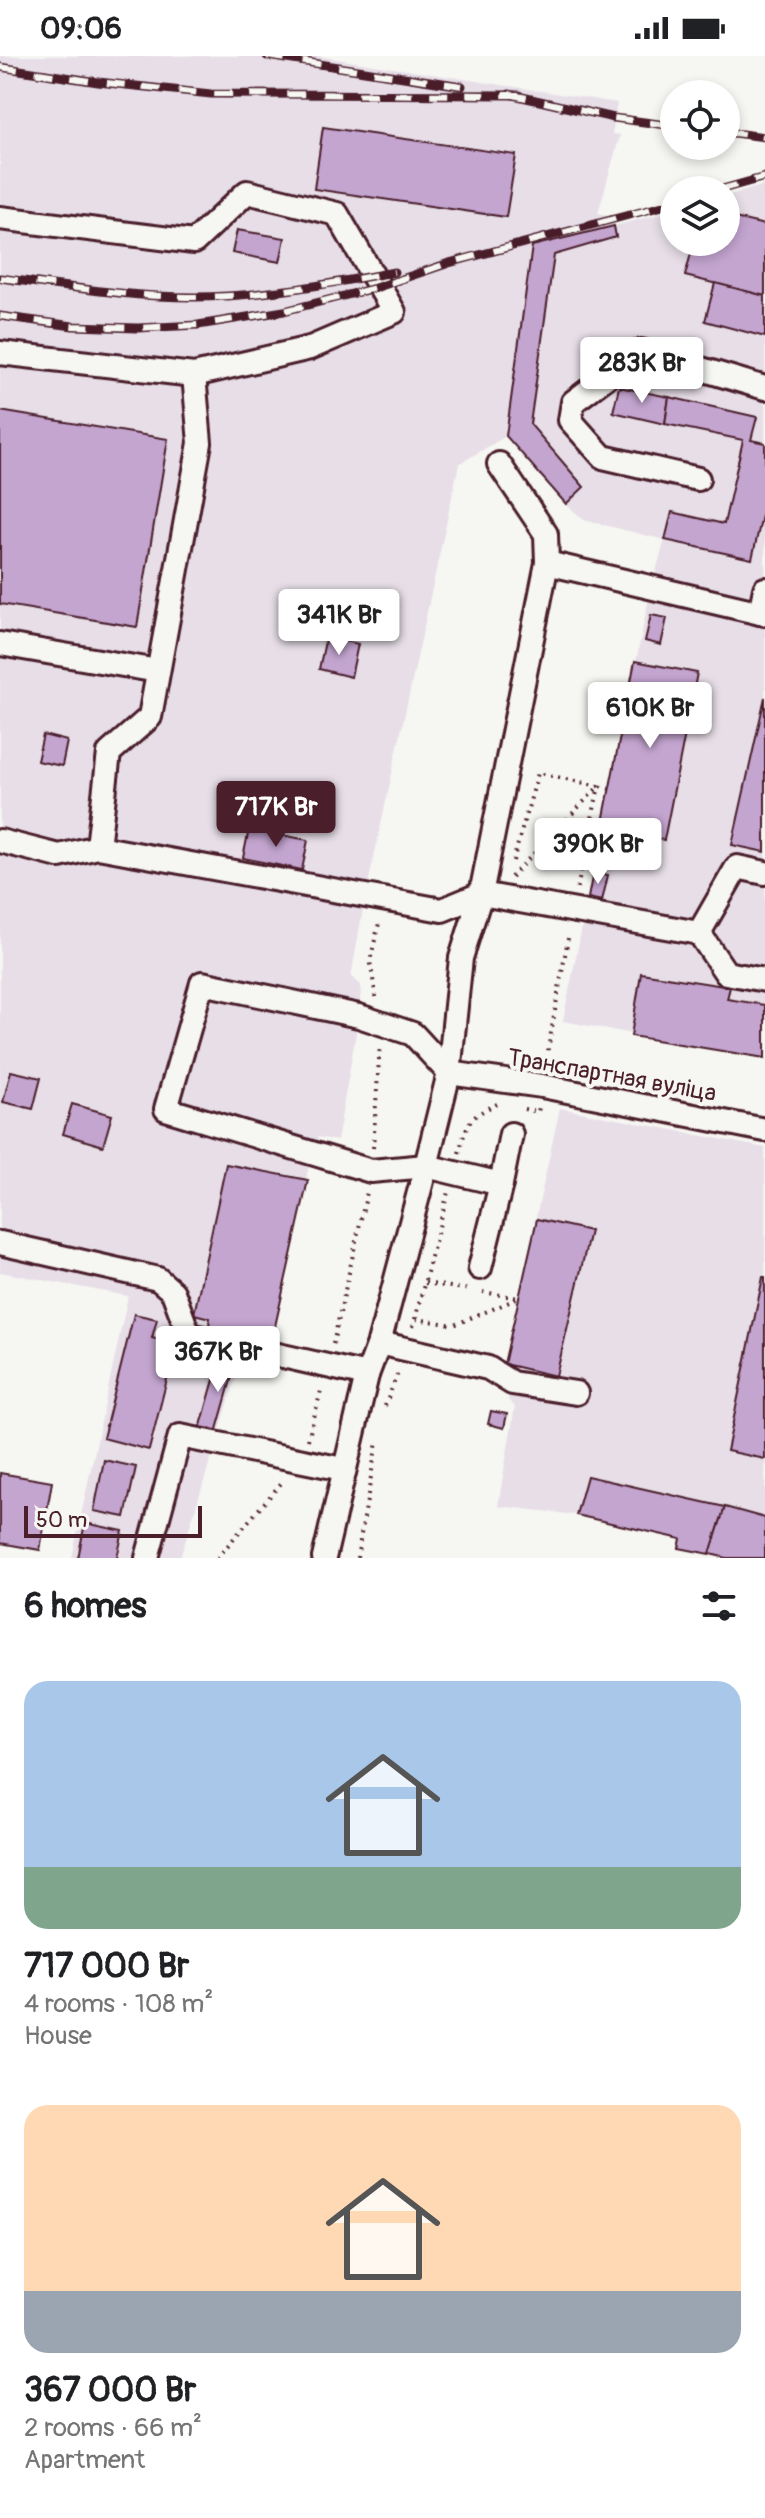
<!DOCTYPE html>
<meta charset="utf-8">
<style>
body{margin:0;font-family:Pangolin,sans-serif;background:#f2f2f2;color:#202124;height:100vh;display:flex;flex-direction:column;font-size:30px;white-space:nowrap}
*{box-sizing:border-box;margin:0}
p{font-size:26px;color:#757577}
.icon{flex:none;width:44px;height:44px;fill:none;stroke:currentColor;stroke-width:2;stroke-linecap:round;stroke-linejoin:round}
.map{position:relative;height:1502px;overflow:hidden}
.sheet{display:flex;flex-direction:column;background:#fff;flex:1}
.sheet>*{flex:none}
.tools{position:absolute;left:660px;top:24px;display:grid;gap:16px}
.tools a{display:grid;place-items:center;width:80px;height:80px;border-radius:50%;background:#fff;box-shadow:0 4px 12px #0003;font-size:40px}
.scale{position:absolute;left:24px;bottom:20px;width:178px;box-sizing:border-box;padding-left:8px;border:4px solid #4a1f2b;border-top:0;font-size:22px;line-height:28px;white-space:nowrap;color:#4a1f2b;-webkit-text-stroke:6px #f6f6f2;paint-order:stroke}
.price{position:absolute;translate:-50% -68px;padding:0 18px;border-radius:8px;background:#fff;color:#222;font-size:26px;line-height:52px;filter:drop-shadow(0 2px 4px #0008)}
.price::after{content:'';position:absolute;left:50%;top:48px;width:24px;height:18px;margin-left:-12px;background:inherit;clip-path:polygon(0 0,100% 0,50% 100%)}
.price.on{background:#4a1f2b;color:#fff}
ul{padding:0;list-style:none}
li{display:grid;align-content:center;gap:16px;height:424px;padding:0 24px}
li span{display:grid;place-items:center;height:248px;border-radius:24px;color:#555}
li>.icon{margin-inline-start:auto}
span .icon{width:144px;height:144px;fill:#fffc;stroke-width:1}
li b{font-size:34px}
h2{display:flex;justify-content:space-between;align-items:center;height:96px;padding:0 24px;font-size:34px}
.status{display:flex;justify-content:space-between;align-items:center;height:56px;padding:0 40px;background:#fff;direction:ltr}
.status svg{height:22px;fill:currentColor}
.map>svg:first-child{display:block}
.built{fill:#e7dee8}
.building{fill:#c4a5d0;stroke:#4a1f2b;stroke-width:2}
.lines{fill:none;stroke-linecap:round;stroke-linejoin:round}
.minor-casing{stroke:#4a1f2b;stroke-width:28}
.path{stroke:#4a1f2b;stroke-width:4;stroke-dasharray:2 6;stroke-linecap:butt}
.minor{stroke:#f6f6f2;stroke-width:22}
.rail-casing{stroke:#4a1f2b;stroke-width:9}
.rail{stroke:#f6f6f2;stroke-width:6;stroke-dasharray:18;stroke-linecap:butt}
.labels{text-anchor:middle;stroke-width:8;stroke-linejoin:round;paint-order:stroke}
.street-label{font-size:24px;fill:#4a1f2b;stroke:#f6f6f2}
</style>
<div class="status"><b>09:06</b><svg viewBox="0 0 49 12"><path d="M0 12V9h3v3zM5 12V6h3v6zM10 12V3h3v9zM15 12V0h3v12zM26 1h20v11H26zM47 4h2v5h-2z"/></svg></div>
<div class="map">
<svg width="765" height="1502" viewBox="0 0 765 1502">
<rect width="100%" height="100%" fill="#f6f6f2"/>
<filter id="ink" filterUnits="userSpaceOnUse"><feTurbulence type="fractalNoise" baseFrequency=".0125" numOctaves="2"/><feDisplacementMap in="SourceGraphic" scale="16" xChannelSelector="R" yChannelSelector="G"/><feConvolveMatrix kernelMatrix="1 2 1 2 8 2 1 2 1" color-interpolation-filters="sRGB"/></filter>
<g filter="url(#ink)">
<g class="built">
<path d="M0,0H317L617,47L612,78L620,79L598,157L611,162L614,170L674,154V186H726V140L765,129V1002L563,965L651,532L665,484L584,464L566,448L506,380L459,408L365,842L351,921L361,929L359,960L337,1085L318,1081L311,1099L271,1288L244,1296L180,1502H72L128,1240L0,1216Z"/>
<path d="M560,1052L765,1092V1502H727L679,1492L681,1483L576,1459L498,1450L515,1351L508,1344L514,1311L504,1308Z"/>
</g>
<g class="building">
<path d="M323,71L516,99L506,161L314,133Z"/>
<path d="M726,160L765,169V240L685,220L694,186H726Z"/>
<path d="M614,170L616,181L554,199L530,368L584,431L566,448L506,380L532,190Z"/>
<path d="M237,174L285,182L280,206L232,197Z"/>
<path d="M715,227L765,240V281L705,265Z"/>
<path d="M619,331L669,341L665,368L613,356Z"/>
<path d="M669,341L757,361L751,384L765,387V447L752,503L665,484L672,456L724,468L743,384L665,368Z"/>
<path d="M0,355L168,383L137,571L0,548Z"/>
<path d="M651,559L667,562L661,589L645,585Z"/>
<path d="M326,581L358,588L351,621L319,613Z"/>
<path d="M635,605L697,617L664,784L602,771Z"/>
<path d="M765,641V796L732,789Z"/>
<path d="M43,679L67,685L62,710L37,705Z"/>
<path d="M249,773L308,784L302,814L243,802Z"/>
<path d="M593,816L608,819L602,845L588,842Z"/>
<path d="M641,917L730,931L727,943L765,949V1002L631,980Z"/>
<path d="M11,1015L41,1022L33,1053L3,1046Z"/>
<path d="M72,1048L112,1059L103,1090L63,1078Z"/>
<path d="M226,1108L308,1124L271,1288L208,1277L210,1262L194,1258Z"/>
<path d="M537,1163L590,1175L556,1320L504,1308Z"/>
<path d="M763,1221H765V1403L727,1395Z"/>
<path d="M134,1258L157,1263L152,1282L176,1288L149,1394L103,1382Z"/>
<path d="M221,1299L237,1303L216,1377L200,1373Z"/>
<path d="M491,1355L507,1358L504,1372L488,1368Z"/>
<path d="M104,1404L136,1411L125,1461L94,1455Z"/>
<path d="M0,1417L52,1426L40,1494L0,1487Z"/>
<path d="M587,1420L725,1451L710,1498L679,1492L681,1483L576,1459Z"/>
<path d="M725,1451L765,1462V1502H727L710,1498Z"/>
<path d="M85,1467L123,1475L117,1502H78Z"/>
</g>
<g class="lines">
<defs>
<g id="minor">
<path d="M0,162L194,186L247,136L337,158L394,256L310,292L194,319L0,297"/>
<path d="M698,423L603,401L570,364L573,346L641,295L765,332"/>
<path d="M547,507L765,558"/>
<path d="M760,557L765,533"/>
<path d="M0,588L158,615"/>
<path d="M0,785L59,800L98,791L442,854L481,838L547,507L546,478L499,408"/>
<path d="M98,791L109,697L150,661L200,387L194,319"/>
<path d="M699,877L726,917L765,924"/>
<path d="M449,1017L413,978L359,960L202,927L166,1053L371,1115L426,1110L501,1128L480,1212"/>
<path d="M449,1017L542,1030L765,1074"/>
<path d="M501,1128L511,1078"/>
<path d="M0,1187L158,1223L173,1236L189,1279L367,1319"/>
<path d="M379,1287L488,1312L512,1327L576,1337"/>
<path d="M147,1502L180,1380L343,1413"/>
<path d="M324,1502L367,1319L379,1287L426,1110L449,1017L461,902L481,838L699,877L737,811L765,817"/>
</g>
</defs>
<use href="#minor" class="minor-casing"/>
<g class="path">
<path d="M513,805L538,717L599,730L577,833"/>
<path d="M511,821L599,730L610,733"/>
<path d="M376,941L370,905L380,863"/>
<path d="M545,1010L569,877"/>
<path d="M524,1053L538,1056L539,1051"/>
<path d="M373,1092L380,989"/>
<path d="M459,1097C467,1067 468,1061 497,1048"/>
<path d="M425,1227L470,1234"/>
<path d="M416,1263L454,1269L519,1242L483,1236"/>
<path d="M413,1271L448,1136"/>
<path d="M333,1288L367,1136"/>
<path d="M385,1350L399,1314"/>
<path d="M308,1384L322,1331"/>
<path d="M217,1502L283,1425"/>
<path d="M357,1502L377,1386"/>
</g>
<use href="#minor" class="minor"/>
<defs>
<g id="rail">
<path d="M267,0L462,30"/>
<path d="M0,11L98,26L211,38L519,39"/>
<path d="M509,38L614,62L674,70"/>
<path d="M726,76L765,81"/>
<path d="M719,134L765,121"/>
<path d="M0,222C64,230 129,241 194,241C261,241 328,228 394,216"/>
<path d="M0,260L73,270L138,272L198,269L284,255L375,232L449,207L674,147"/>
</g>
</defs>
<use href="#rail" class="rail-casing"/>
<use href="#rail" class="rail"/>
</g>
</g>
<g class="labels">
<g class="street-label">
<text transform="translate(612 1019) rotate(10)" y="8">Транспартная вуліца</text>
</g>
</g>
</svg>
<div class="tools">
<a><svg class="icon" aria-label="locate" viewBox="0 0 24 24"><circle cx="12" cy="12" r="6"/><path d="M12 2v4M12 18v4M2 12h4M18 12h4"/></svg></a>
<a><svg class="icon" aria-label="layers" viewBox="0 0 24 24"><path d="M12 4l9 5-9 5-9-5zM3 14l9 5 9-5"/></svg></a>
</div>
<div class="scale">50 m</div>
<b class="price" style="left:642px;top:349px">283K Br</b>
<b class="price" style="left:339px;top:601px">341K Br</b>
<b class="price" style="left:650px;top:694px">610K Br</b>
<b class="price on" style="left:276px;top:793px">717K Br</b>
<b class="price" style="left:598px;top:830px">390K Br</b>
<b class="price" style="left:218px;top:1338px">367K Br</b>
</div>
<section class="sheet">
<h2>6 homes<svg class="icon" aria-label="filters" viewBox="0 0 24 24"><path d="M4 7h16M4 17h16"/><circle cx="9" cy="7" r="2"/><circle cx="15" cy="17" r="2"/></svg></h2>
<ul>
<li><span style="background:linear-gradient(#a9c7e8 75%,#7fa58c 0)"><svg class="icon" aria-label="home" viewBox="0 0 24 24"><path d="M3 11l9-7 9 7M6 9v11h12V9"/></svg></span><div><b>717 000 Br</b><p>4 rooms · 108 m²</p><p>House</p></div></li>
<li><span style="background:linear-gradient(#ffd9b3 75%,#9aa5b1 0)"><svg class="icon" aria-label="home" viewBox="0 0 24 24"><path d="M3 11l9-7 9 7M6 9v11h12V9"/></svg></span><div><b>367 000 Br</b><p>2 rooms · 66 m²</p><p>Apartment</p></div></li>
</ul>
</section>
